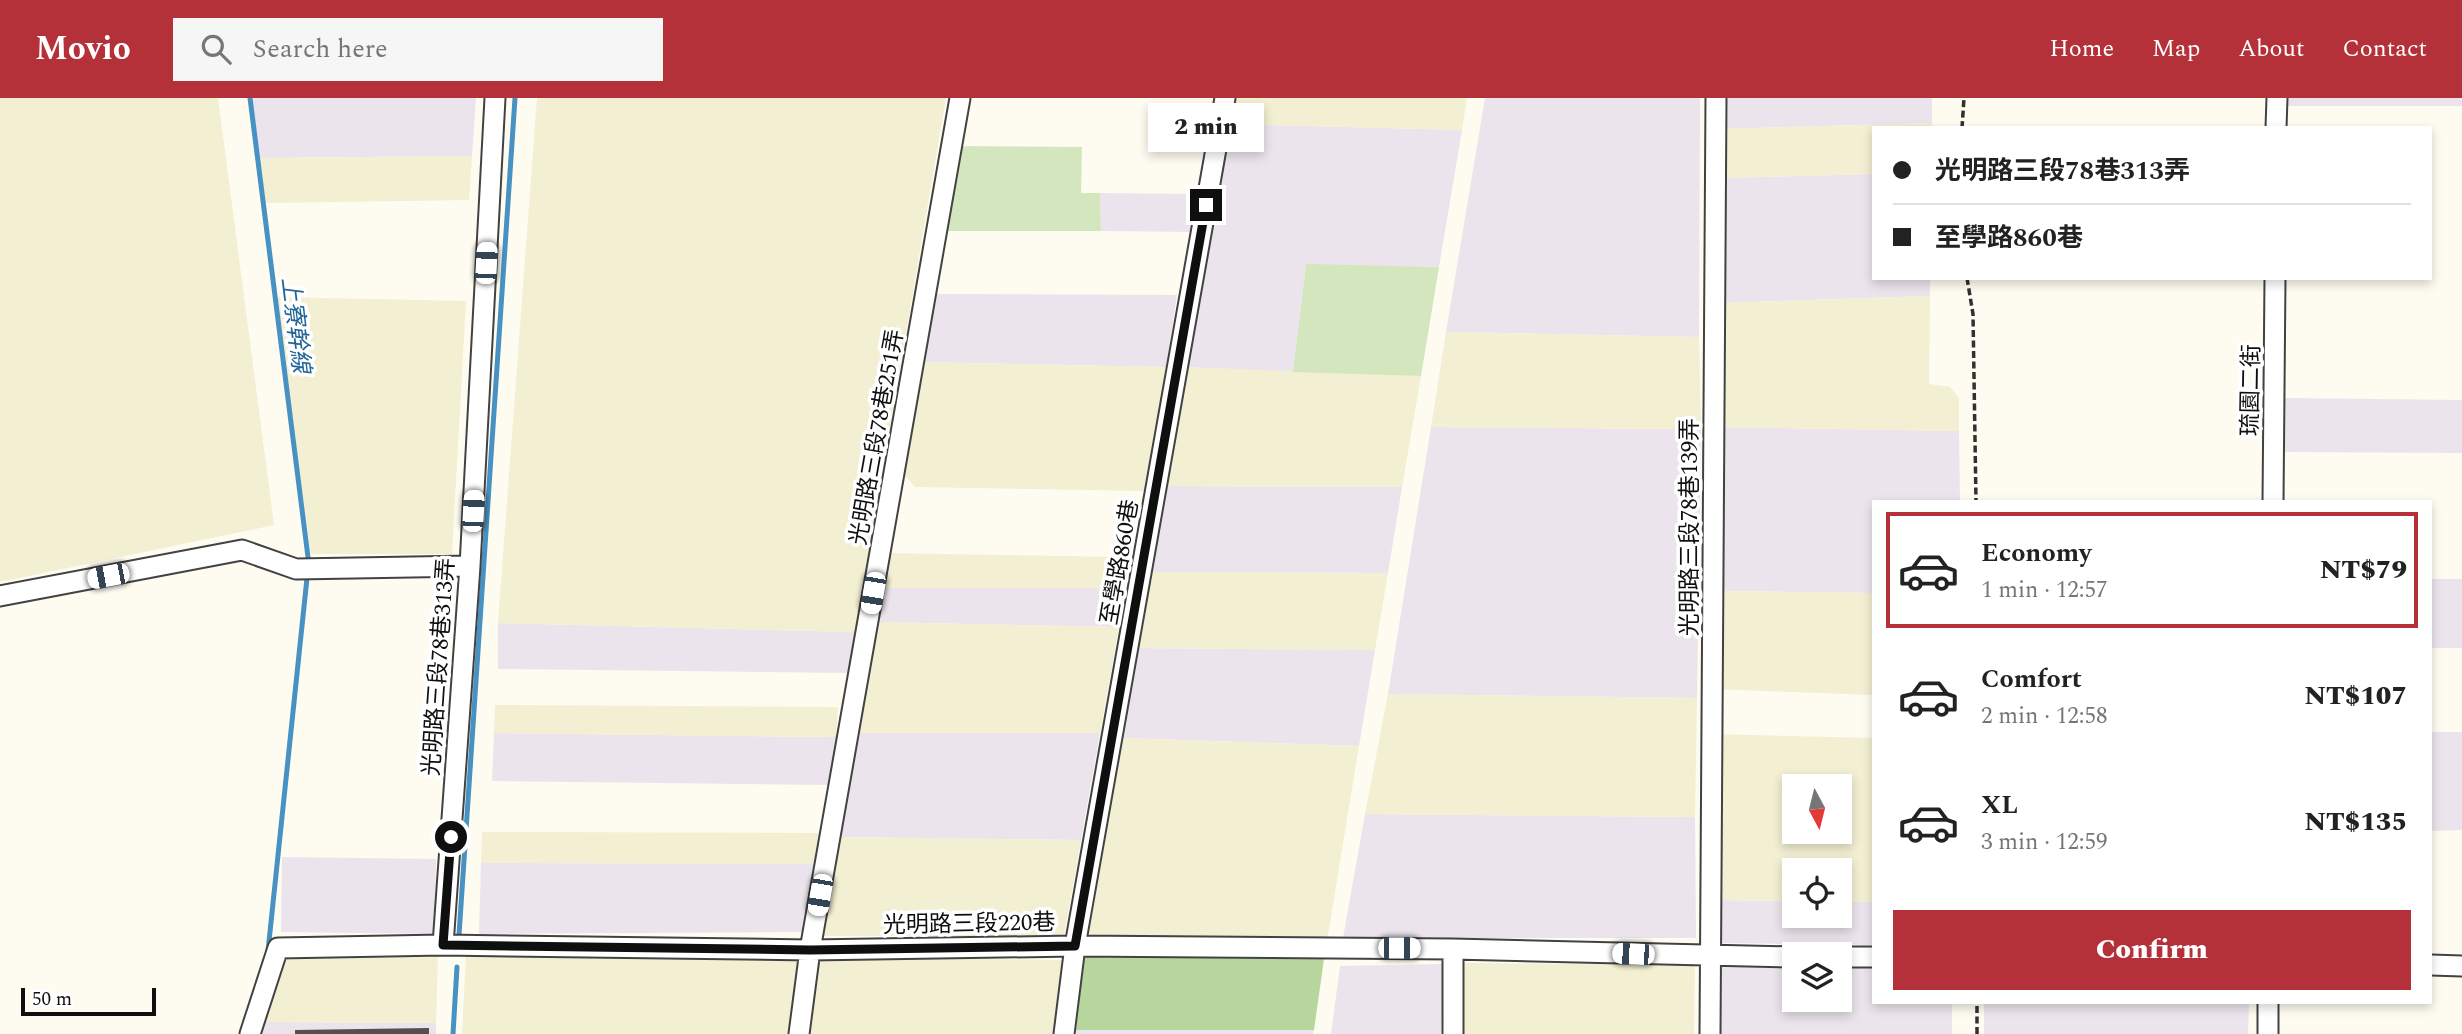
<!DOCTYPE html>
<meta charset="utf-8">
<style>
:root{--surface:#fff;--page:#f6f6f6;--text:#222;--muted:#767676;--line:#e0e0e0;--accent:#b43139}
body{margin:0;font-family:Spectral,"Noto Sans TC",serif;background:var(--page);color:var(--text);height:100vh;display:flex;flex-direction:column;font-size:26px;white-space:nowrap}
*{box-sizing:border-box;margin:0}
p{font-size:23px;color:var(--muted)}
.icon{flex:none;width:38px;height:38px;fill:none;stroke:currentColor;stroke-width:2;stroke-linecap:round;stroke-linejoin:round}
.map{position:relative;flex:1;overflow:hidden}
.details{position:absolute;left:1872px;top:402px;width:560px;height:504px;display:flex;flex-direction:column;background:var(--surface);border-radius:0px;box-shadow:0 4px 10px #0003}
.details>*{flex:none}
.guide{position:absolute;left:1872px;top:28px;width:560px;height:154px;border-radius:0px;box-shadow:0 4px 10px #0003;display:grid;align-content:center;height:154px;padding:0 21px;background:var(--surface)}
.needle{width:46px;rotate:173deg}
.tools{position:absolute;left:1782px;top:676px;display:grid;gap:14px}
.tools a{display:grid;place-items:center;width:70px;height:70px;border-radius:0px;background:var(--surface);box-shadow:0 4px 10px #0003;font-size:35px}
.scale{position:absolute;left:21px;bottom:18px;width:135px;box-sizing:border-box;padding-left:7px;border:4px solid #0f0f0f;border-top:0;font-size:19px;line-height:24px;white-space:nowrap;color:#0f0f0f;-webkit-text-stroke:5px #fff;paint-order:stroke}
.end{position:absolute;width:32px;height:32px;margin:-16px;border:9px solid #0f0f0f;background:#fff;box-shadow:0 0 0 4px #fff}
.from{border-radius:50%}
.bubble{position:absolute;height:49px;border-radius:0px;background:var(--surface);box-shadow:0 4px 10px #0003;font-size:23px;font-weight:800;line-height:49px;text-align:center}
.car{position:absolute;width:21px;height:42px;margin:-21px -10px;border-radius:9px;box-shadow:0 0 5px 2px #0007;background:linear-gradient(#fff 24%,#345 0 40%,#fff 0 76%,#345 0 86%,#fff 0)}
.guide b{display:flex;align-items:center;gap:24px;height:66px;font-size:26px}
.guide b+b{border-top:2px solid var(--line)}
.guide i{width:18px;height:18px;background:var(--text)}
ul{padding:12px 0 0;list-style:none}
li{display:flex;align-items:center;gap:21px;height:116px;margin:0 14px 10px;padding:0 7px;border:4px solid transparent;border-radius:0px}
li div{flex:1}
li b{display:block;font-size:26px}
li em{font-style:normal;font-weight:800}
li.active{border-color:var(--accent)}
li>.icon{width:63px;height:63px;stroke-width:1.5}
.action{display:flex;gap:14px;margin-top:auto;padding:14px 21px}
.action a{flex:1;height:80px;border-radius:0px;background:var(--accent);color:#fff;font-size:28px;font-weight:800;line-height:80px;text-align:center}
header{display:flex;align-items:center;gap:42px;box-sizing:border-box;height:98px;padding:0 35px;background:var(--accent);color:#fff}
header strong{font-size:33px}
nav{display:flex;gap:38px;margin-inline-start:auto;font-size:24px}
.search{width:490px;height:63px;background:var(--page);display:flex;align-items:center;gap:18px;box-sizing:border-box;padding:0 24px;border-radius:0px;color:var(--muted);font-size:26px}
.map>svg:first-child{display:block}
.industrial{fill:#ebe4ec}
.farmland{fill:#f2efd3;fill-rule:evenodd}
.green{fill:#d3e6bd}
.forest{fill:#b7d69e}
.lines{fill:none;stroke-linecap:round;stroke-linejoin:round}
.stream{stroke:#4792c3;stroke-width:5}
.building{fill:#56504c}
.street-casing{stroke:#424242;stroke-width:23}
.path{stroke:#313131;stroke-width:3.5;stroke-dasharray:7 3.5;stroke-linecap:butt}
.street{stroke:#fff;stroke-width:19}
.route{stroke:#0f0f0f;stroke-width:9}
.labels{text-anchor:middle;stroke-width:7;stroke-linejoin:round;paint-order:stroke}
.street-label{font-size:23px;fill:#0f0f0f;stroke:#fff}
.water-label{font-size:24px;font-style:italic;fill:#216597;stroke:#fff}
</style>
<header>
<strong>Movio</strong>
<div class="search"><svg class="icon" aria-label="search" viewBox="0 0 24 24"><circle cx="10" cy="10" r="6"/><path d="M15 15l6 6"/></svg>Search here</div>
<nav><a>Home</a><a>Map</a><a>About</a><a>Contact</a></nav>
</header>
<div class="map">
<svg width="2462" height="936" viewBox="0 0 2462 936">
<rect width="100%" height="100%" fill="#fefbf1"/>
<path class="industrial" d="M 252,0 L 476,0 L 472,58 L 259,60 Z
M 1485,0 L 1700,0 L 1699,239 L 1446,234 Z
M 1720,0 L 1932,0 L 1932,25 L 1719,31 Z
M 2278,0 L 2462,0 L 2462,8 L 2278,8 Z
M 1226,26 L 1462,32 L 1439,169 L 1306,167 L 1293,274 L 1183,269 Z
M 1874,76 L 1874,180 L 1930,180 L 1930,198 L 1717,205 L 1719,80 Z
M 1100,95 L 1200,96 L 1195,134 L 1101,133 Z
M 931,196 L 1177,197 L 1166,269 L 917,264 Z
M 2282,300 L 2462,302 L 2462,355 L 2281,354 Z
M 1431,329 L 1701,331 L 1697,600 L 1388,596 Z
M 1716,329 L 1959,333 L 1960,404 L 1874,404 L 1874,495 L 1714,493 Z
M 1162,388 L 1402,389 L 1388,475 L 1147,474 Z
M 2431,481 L 2462,481 L 2462,550 L 2431,550 Z
M 879,490 L 1124,490 L 1119,529 L 875,524 Z
M 498,525 L 855,534 L 850,575 L 498,571 Z
M 1134,550 L 1375,552 L 1359,648 L 1123,640 Z
M 2431,634 L 2462,634 L 2462,732 L 2431,733 Z
M 494,635 L 836,639 L 831,687 L 492,683 Z
M 856,635 L 1100,635 L 1081,742 L 838,739 Z
M 1365,716 L 1695,719 L 1696,840 L 1343,840 Z
M 282,759 L 436,761 L 435,836 L 281,834 Z
M 481,765 L 814,766 L 805,834 L 479,836 Z
M 1714,802 L 1794,803 L 1794,817 L 1839,817 L 1839,803 L 1874,804 L 1874,847 L 1714,845 Z
M 1443,866 L 1441,936 L 1331,936 L 1340,868 Z
M 1794,866 L 1794,901 L 1839,901 L 1839,866 L 1874,866 L 1874,905 L 1952,905 L 1952,936 L 1713,936 L 1713,867 Z
M 1984,905 L 2249,905 L 2248,936 L 1984,936 Z
M 264,924 L 436,925 L 436,936 L 258,936 Z
M 1076,932 L 1314,932 L 1313,936 L 1076,936 Z"/>
<path class="farmland" d="M 0,0 L 218,0 L 274,427 L 0,484 Z
M 537,0 L 946,0 L 855,534 L 498,525 Z
M 1231,0 L 1467,0 L 1462,32 L 1226,26 Z
M 1932,25 L 1932,30 L 1874,30 L 1874,76 L 1719,80 L 1719,31 Z
M 472,58 L 469,102 L 265,105 L 259,60 Z
M 1930,198 L 1929,286 L 1950,289 L 1959,300 L 1959,333 L 1716,329 L 1717,205 Z
M 274,199 L 466,203 L 452,456 L 311,456 Z
M 1446,234 L 1699,239 L 1701,331 L 1431,329 Z
M 917,264 L 1166,269 L 1146,393 L 915,389 L 901,373 Z
M 1183,269 L 1421,278 L 1402,389 L 1162,388 Z
M 884,455 L 1122,459 L 1126,466 L 1124,490 L 880,490 Z
M 1147,474 L 1388,475 L 1375,552 L 1134,550 Z
M 1714,493 L 1874,495 L 1874,597 L 1713,591 Z
M 875,524 L 1119,529 L 1100,635 L 856,635 Z
M 1388,596 L 1697,600 L 1695,719 L 1365,716 Z
M 495,607 L 838,609 L 836,639 L 494,635 Z
M 1712,636 L 1874,640 L 1874,804 L 1839,803 L 1839,772 L 1794,772 L 1794,803 L 1714,802 ZM 1794,688 L 1839,688 L 1839,733 L 1794,733 Z
M 1123,640 L 1359,648 L 1327,843 L 1096,842 L 1089,835 Z
M 482,734 L 819,735 L 814,766 L 481,765 Z
M 838,739 L 1081,742 L 1064,838 L 823,838 Z
M 466,855 L 799,860 L 788,936 L 462,936 Z
M 438,856 L 436,925 L 264,924 L 287,857 Z
M 815,859 L 1064,862 L 1056,936 L 805,936 Z
M 1460,865 L 1695,867 L 1694,936 L 1459,936 Z"/>
<path class="green" d="M 953,48 L 1082,49 L 1081,95 L 1100,95 L 1101,133 L 942,133 Z
M 1306,166 L 1439,169 L 1421,278 L 1293,274 Z"/>
<path class="forest" d="M 1083,859 L 1324,861 L 1314,932 L 1076,932 Z"/>
<g class="lines">
<path class="stream" d="M 250,0 L 308,459
M 459,837 L 515,0
M 268,853 L 307,480
M 453,936 L 457,869"/>
</g>
<path class="building" d="M 429,930 L 429,936 L 295,936 L 295,932 Z"/>
<g class="lines">
<defs>
<path id="street" d="M 2276,30 L 2277,0
M 2273,404 L 2275,180
M 0,498 L 242,452 L 296,471 L 470,468
M 443,847 L 470,468 L 495,0
M 1839,859 L 1874,859
M 2431,867 L 2462,868
M 250,936 L 278,850 L 443,847 L 810,852 L 1075,848 L 1453,851 L 1794,859
M 799,936 L 810,852 L 960,0
M 1064,936 L 1075,848 L 1225,0
M 1453,936 L 1453,851
M 1710,936 L 1716,0
M 2268,936 L 2268,905"/>
</defs>
<use href="#street" class="street-casing"/>
<path class="path" d="M 1962,30 L 1964,0
M 1967,180 L 1973,216 L 1976,404
M 1977,936 L 1977,905"/>
<use href="#street" class="street"/>
</g>
<g class="lines">
<path class="route" d="M 451,739 L 443,847 L 810,852 L 1075,848 L 1206,107"/>
</g>
<g class="labels">
<g class="street-label">
<text transform="translate(2250 292) rotate(-89)" y="8">琉園二街</text>
<text transform="translate(876 339) rotate(-80)" y="8">光明路三段78巷251弄</text>
<text transform="translate(1689 429) rotate(-90)" y="8">光明路三段78巷139弄</text>
<text transform="translate(1119 464) rotate(-80)" y="8">至學路860巷</text>
<text transform="translate(438 569) rotate(-86)" y="8">光明路三段78巷313弄</text>
<text transform="translate(969 825) rotate(-1)" y="8">光明路三段220巷</text>
</g>
<g class="water-label">
<text transform="translate(296 227) rotate(83)" y="8">上寮幹線</text>
</g>
</g>
</svg>
<div class="tools">
<a><svg class="needle" viewBox="-14 -14 28 28"><path d="M0-13l5 13h-10z" fill="#e53935"/><path d="M0 13l5-13h-10z" fill="#767676"/></svg></a>
<a><svg class="icon" aria-label="locate" viewBox="0 0 24 24"><circle cx="12" cy="12" r="6"/><path d="M12 2v4M12 18v4M2 12h4M18 12h4"/></svg></a>
<a><svg class="icon" aria-label="layers" viewBox="0 0 24 24"><path d="M12 4l9 5-9 5-9-5zM3 14l9 5 9-5"/></svg></a>
</div>
<div class="scale">50 m</div>
<i class="end from" style="left:451px;top:739px"></i>
<i class="end" style="left:1206px;top:107px"></i>
<div class="bubble" style="left:1148px;top:5px;width:116px">2 min</div>
<i class="car" style="left:486px;top:165px;rotate:3deg"></i>
<i class="car" style="left:473px;top:413px;rotate:3deg"></i>
<i class="car" style="left:108px;top:478px;rotate:259deg"></i>
<i class="car" style="left:873px;top:495px;rotate:190deg"></i>
<i class="car" style="left:820px;top:797px;rotate:190deg"></i>
<i class="car" style="left:1399px;top:850px;rotate:90deg"></i>
<i class="car" style="left:1633px;top:856px;rotate:272deg"></i>
<div class="guide">
<b><i class="from"></i>光明路三段78巷313弄</b>
<b><i></i>至學路860巷</b>
</div>
<section class="details">
<ul>
<li class="active"><svg class="icon" aria-label="car" viewBox="0 0 24 24"><path d="M5 17H2v-5l4-1 3-4h7l3 4 3 1v5h-3M9 17h6M6 11h13"/><circle cx="7" cy="17" r="2"/><circle cx="17" cy="17" r="2"/></svg><div><b>Economy</b><p>1 min · 12:57</p></div><em>NT$79</em></li>
<li><svg class="icon" aria-label="car" viewBox="0 0 24 24"><path d="M5 17H2v-5l4-1 3-4h7l3 4 3 1v5h-3M9 17h6M6 11h13"/><circle cx="7" cy="17" r="2"/><circle cx="17" cy="17" r="2"/></svg><div><b>Comfort</b><p>2 min · 12:58</p></div><em>NT$107</em></li>
<li><svg class="icon" aria-label="car" viewBox="0 0 24 24"><path d="M5 17H2v-5l4-1 3-4h7l3 4 3 1v5h-3M9 17h6M6 11h13"/><circle cx="7" cy="17" r="2"/><circle cx="17" cy="17" r="2"/></svg><div><b>XL</b><p>3 min · 12:59</p></div><em>NT$135</em></li>
</ul>
<div class="action"><a>Confirm</a></div>
</section>
</div>
